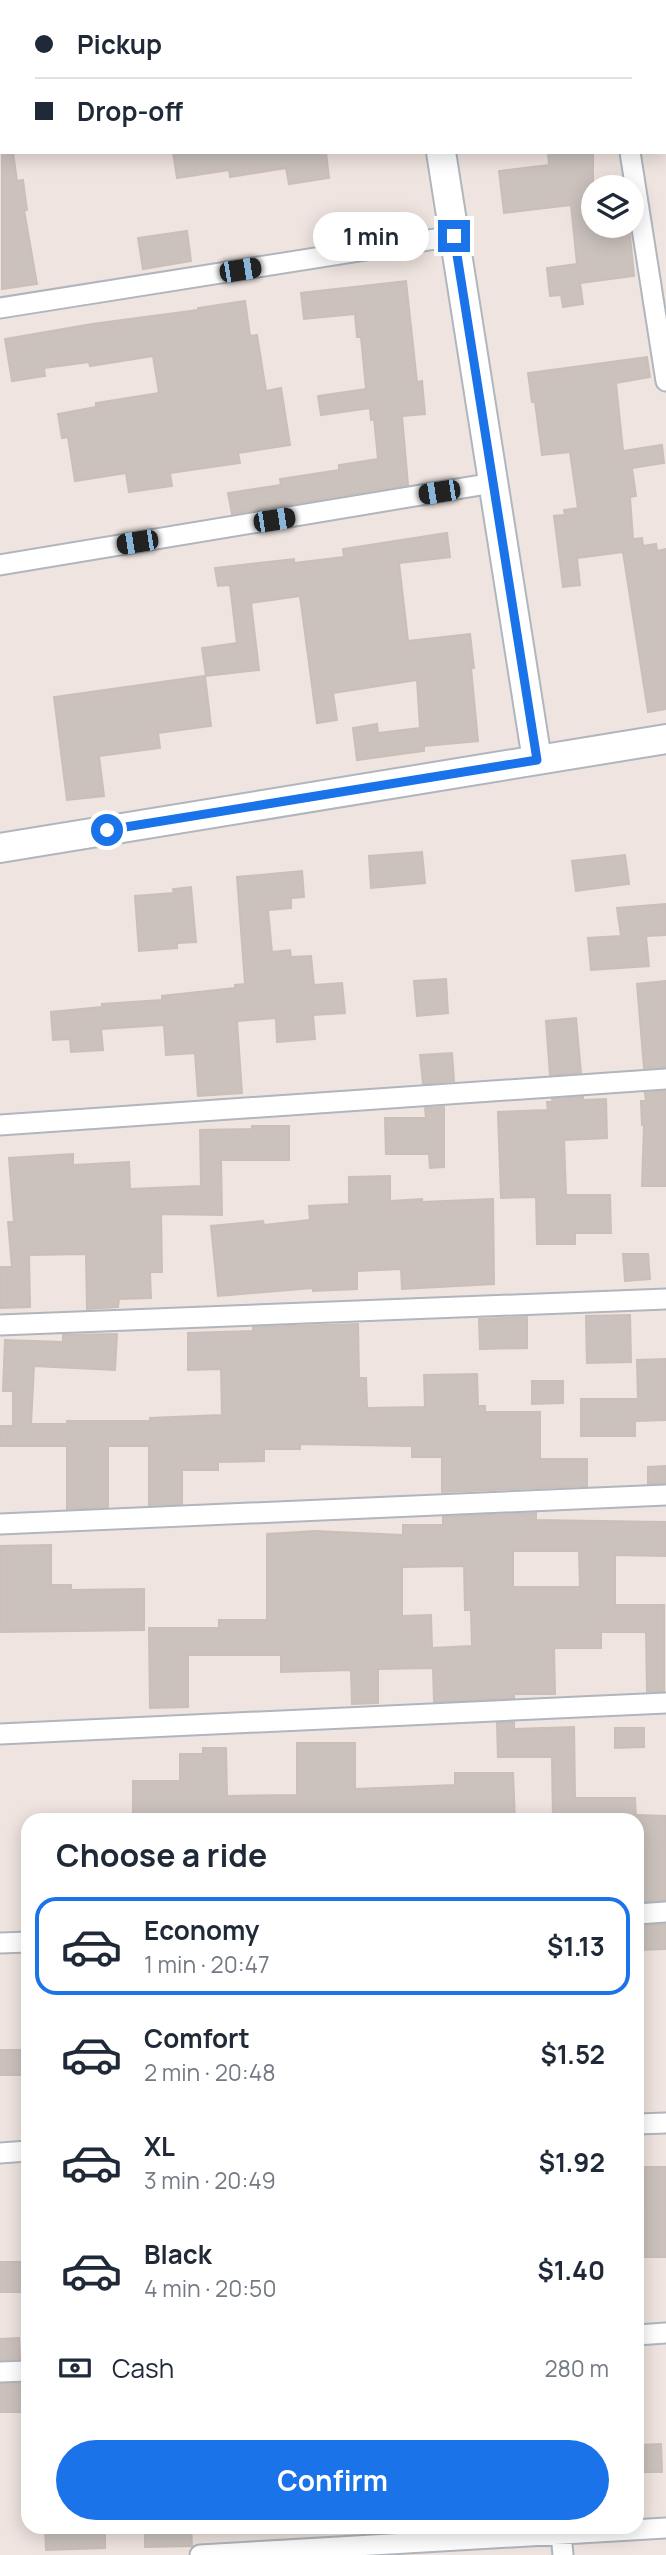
<!DOCTYPE html>
<meta charset="utf-8">
<style>
:root{--surface:#fff;--page:#f2f2f3;--text:#1f2937;--muted:#747a83;--line:#e0e1e3;--accent:#1a73e8}
body{margin:0;font-family:Manrope,sans-serif;background:var(--page);color:var(--text);height:100vh;display:flex;flex-direction:column;font-size:26px;white-space:nowrap}
*{box-sizing:border-box;margin:0}
p{font-size:23px;color:var(--muted)}
.icon{flex:none;width:38px;height:38px;fill:none;stroke:currentColor;stroke-width:2;stroke-linecap:round;stroke-linejoin:round}
.map{position:relative;flex:1;overflow:hidden}
.side{position:absolute;left:21px;top:1813px;width:623px;height:721px;display:flex;flex-direction:column;background:var(--surface);border-radius:21px;box-shadow:0 4px 18px #0003}
.side>*{flex:none}
.top-card{position:absolute;left:0px;top:0px;width:667px;height:154px;box-shadow:0 4px 18px #0003;display:grid;align-content:center;height:154px;padding:0 35px;background:var(--surface)}
.controls{position:absolute;left:581px;top:175px;display:grid;gap:14px}
.controls a{display:grid;place-items:center;width:63px;height:63px;border-radius:50%;background:var(--surface);box-shadow:0 4px 18px #0003;font-size:35px}
.end{position:absolute;width:32px;height:32px;margin:-16px;border:9px solid #1a73e8;background:#fff;box-shadow:0 0 0 4px #fff}
.from{border-radius:50%}
.bubble{position:absolute;height:49px;border-radius:24px;background:var(--surface);box-shadow:0 4px 18px #0003;font-size:23px;font-weight:700;line-height:49px;text-align:center}
.car{position:absolute;width:21px;height:42px;margin:-21px -10px;border-radius:9px;box-shadow:0 0 5px 2px #0007;background:linear-gradient(#222 24%,#8ab4d8 0 40%,#222 0 76%,#8ab4d8 0 86%,#222 0)}
.top-card b{display:flex;align-items:center;gap:24px;height:66px;font-size:26px}
.top-card b+b{border-top:2px solid var(--line)}
.top-card i{width:18px;height:18px;background:var(--text)}
ul{padding:0;list-style:none}
li{display:flex;align-items:center;gap:21px;height:98px;margin:0 14px 10px;padding:0 21px;border:4px solid transparent;border-radius:21px}
li div{flex:1}
li b{display:block;font-size:26px}
li em{font-style:normal;font-weight:700}
li.active{border-color:var(--accent)}
li>.icon{width:63px;height:63px;stroke-width:1.5}
h2{padding:0 35px;font-size:32px;line-height:84px}
.pay{display:flex;align-items:center;gap:18px;height:77px;padding:0 35px;font-size:26px}
.pay p{margin-inline-start:auto}
.primary-button{display:flex;gap:14px;margin-top:auto;padding:14px 35px}
.primary-button a{flex:1;height:80px;border-radius:42px;background:var(--accent);color:#fff;font-size:28px;font-weight:700;line-height:80px;text-align:center}
.map>svg:first-child{display:block}
.building{fill:#cbc2bd;stroke:#cbbfb8;stroke-width:2;fill-rule:evenodd}
.lines{fill:none;stroke-linecap:round;stroke-linejoin:round}
.street-casing{stroke:#afb6bd;stroke-width:23}
.secondary-casing{stroke:#afb6bd;stroke-width:32}
.street{stroke:#fff;stroke-width:19}
.secondary{stroke:#fff;stroke-width:28}
.route{stroke:#1a73e8;stroke-width:9}
</style>
<div class="map">
<svg width="666" height="2555" viewBox="0 0 666 2555">
<rect width="100%" height="100%" fill="#efe4df"/>
<path class="building" d="M 2,139 L 2,152 L 13,152 L 17,181 L 23,180 L 27,210 L 24,210 L 37,284 L 2,289 Z
M 173,152 L 326,152 L 329,178 L 289,184 L 286,168 L 230,177 L 229,170 L 177,178 Z
M 548,152 L 593,152 L 593,226 L 629,226 L 634,276 L 580,283 L 583,304 L 563,307 L 561,295 L 550,296 L 547,268 L 577,264 L 571,205 L 504,213 L 499,171 L 549,165 Z
M 187,231 L 191,261 L 143,269 L 138,238 Z
M 406,281 L 417,382 L 422,381 L 425,414 L 402,416 L 408,485 L 232,514 L 228,493 L 281,485 L 280,479 L 339,470 L 339,465 L 378,459 L 374,419 L 371,420 L 370,408 L 321,415 L 318,396 L 366,389 L 361,337 L 357,337 L 355,314 L 304,319 L 301,293 Z
M 245,301 L 250,336 L 257,335 L 266,391 L 281,388 L 290,445 L 238,453 L 240,463 L 170,473 L 172,486 L 129,492 L 126,473 L 75,481 L 68,437 L 62,438 L 58,414 L 96,407 L 96,403 L 159,393 L 153,356 L 90,366 L 89,362 L 44,368 L 45,376 L 12,381 L 5,339 L 92,324 L 198,310 L 198,308 Z
M 647,357 L 650,377 L 616,383 L 623,451 L 662,445 L 664,463 L 632,468 L 636,496 L 630,497 L 633,539 L 642,538 L 643,546 L 656,544 L 657,551 L 666,549 L 666,709 L 648,712 L 623,552 L 577,558 L 580,585 L 563,587 L 554,516 L 565,515 L 564,510 L 578,508 L 570,452 L 542,455 L 535,402 L 532,402 L 528,373 Z
M 447,533 L 450,557 L 399,563 L 408,641 L 470,634 L 474,668 L 471,668 L 478,741 L 424,746 L 424,751 L 357,760 L 353,728 L 377,724 L 378,733 L 420,728 L 417,680 L 333,693 L 337,720 L 317,723 L 300,596 L 251,603 L 259,670 L 206,676 L 202,648 L 237,643 L 230,585 L 218,586 L 215,568 L 294,559 L 294,563 L 344,557 L 343,549 Z
M 205,676 L 211,726 L 158,733 L 160,748 L 99,756 L 104,796 L 67,800 L 54,697 Z
M 422,852 L 425,883 L 371,888 L 369,856 Z
M 625,855 L 629,884 L 576,891 L 572,861 Z
M 302,871 L 304,897 L 291,898 L 291,908 L 268,910 L 272,952 L 290,950 L 291,957 L 311,956 L 314,985 L 342,983 L 345,1013 L 313,1015 L 315,1039 L 277,1042 L 276,1018 L 237,1021 L 242,1093 L 198,1096 L 195,1053 L 166,1055 L 164,1025 L 101,1029 L 103,1050 L 71,1052 L 70,1039 L 53,1040 L 51,1012 L 102,1007 L 102,1004 L 162,1000 L 162,996 L 235,988 L 235,985 L 245,984 L 237,877 Z
M 191,887 L 196,942 L 177,943 L 177,948 L 139,951 L 135,896 L 174,893 L 173,889 Z
M 666,904 L 666,935 L 646,936 L 649,966 L 591,970 L 588,938 L 621,936 L 617,908 Z
M 446,979 L 448,1013 L 417,1016 L 414,981 Z
M 666,981 L 666,1067 L 644,1068 L 637,984 Z
M 576,1018 L 581,1073 L 550,1075 L 546,1021 Z
M 452,1053 L 454,1081 L 423,1084 L 420,1055 Z
M 666,1091 L 666,1186 L 642,1186 L 644,1125 L 642,1125 L 641,1101 L 646,1101 L 645,1093 Z
M 583,1097 L 583,1100 L 606,1099 L 607,1138 L 564,1140 L 566,1195 L 610,1195 L 611,1233 L 575,1233 L 575,1244 L 537,1244 L 536,1197 L 501,1198 L 498,1112 L 548,1110 L 547,1102 L 553,1102 L 552,1099 Z
M 444,1107 L 444,1167 L 430,1168 L 429,1154 L 386,1154 L 385,1118 L 426,1118 L 425,1108 Z
M 252,1126 L 289,1126 L 289,1160 L 221,1160 L 222,1215 L 161,1214 L 162,1272 L 150,1272 L 151,1298 L 119,1299 L 118,1307 L 87,1309 L 86,1254 L 29,1255 L 30,1307 L 0,1308 L 0,1267 L 12,1267 L 8,1222 L 14,1222 L 9,1158 L 73,1154 L 73,1165 L 129,1162 L 130,1189 L 201,1186 L 200,1130 L 252,1129 Z
M 390,1176 L 390,1201 L 422,1199 L 422,1202 L 493,1199 L 494,1284 L 402,1289 L 401,1269 L 357,1271 L 357,1289 L 313,1291 L 313,1288 L 218,1296 L 211,1226 L 263,1221 L 264,1225 L 310,1220 L 309,1206 L 349,1204 L 349,1177 Z
M 623,1254 L 648,1254 L 650,1279 L 625,1281 Z
M 630,1315 L 631,1362 L 587,1363 L 586,1316 Z
M 527,1317 L 527,1348 L 480,1349 L 479,1319 Z
M 358,1324 L 359,1378 L 366,1378 L 367,1408 L 425,1407 L 424,1375 L 477,1374 L 478,1406 L 485,1406 L 485,1412 L 540,1412 L 540,1459 L 587,1459 L 587,1486 L 442,1492 L 442,1457 L 412,1457 L 412,1446 L 300,1444 L 300,1449 L 264,1449 L 264,1461 L 218,1462 L 218,1470 L 182,1470 L 182,1504 L 149,1505 L 149,1446 L 108,1446 L 108,1507 L 67,1509 L 67,1446 L 0,1446 L 0,1426 L 13,1426 L 13,1391 L 3,1391 L 5,1340 L 63,1342 L 63,1335 L 117,1334 L 115,1370 L 34,1366 L 31,1424 L 67,1424 L 67,1421 L 150,1421 L 150,1418 L 222,1415 L 221,1369 L 188,1370 L 188,1333 L 253,1331 L 253,1327 Z
M 666,1359 L 666,1420 L 635,1421 L 635,1436 L 581,1436 L 581,1399 L 638,1399 L 637,1360 Z
M 532,1381 L 563,1381 L 563,1403 L 532,1404 Z
M 666,1466 L 666,1483 L 648,1484 L 648,1467 Z
M 536,1513 L 536,1520 L 666,1522 L 666,1556 L 615,1555 L 615,1605 L 664,1605 L 664,1691 L 647,1692 L 646,1632 L 601,1632 L 601,1648 L 554,1648 L 555,1694 L 514,1694 L 514,1698 L 434,1702 L 433,1668 L 378,1669 L 378,1703 L 352,1704 L 351,1670 L 281,1672 L 281,1655 L 188,1655 L 188,1707 L 150,1708 L 149,1628 L 219,1628 L 219,1620 L 267,1620 L 267,1534 L 315,1531 L 403,1535 L 403,1525 L 443,1525 L 443,1517 ZM 513,1551 L 579,1551 L 580,1587 L 513,1587 ZM 464,1566 L 465,1610 L 471,1610 L 472,1646 L 432,1648 L 431,1615 L 402,1616 L 402,1567 Z
M 51,1545 L 51,1585 L 71,1585 L 71,1590 L 144,1589 L 144,1630 L 0,1632 L 0,1546 Z
M 514,1722 L 514,1729 L 574,1727 L 575,1798 L 635,1798 L 636,1820 L 553,1820 L 552,1757 L 498,1757 L 497,1723 Z
M 615,1728 L 644,1728 L 644,1747 L 615,1748 Z
M 297,1743 L 355,1743 L 355,1789 L 455,1785 L 455,1773 L 513,1773 L 515,1820 L 257,1820 L 257,1818 L 133,1820 L 133,1781 L 180,1781 L 180,1754 L 203,1754 L 203,1748 L 226,1748 L 227,1796 L 297,1795 Z
M 637,1815 L 666,1816 L 666,1900 L 637,1902 Z
M 666,1924 L 666,1949 L 641,1950 L 640,1926 Z
M 0,2050 L 27,2050 L 27,2075 L 0,2075 Z
M 644,2167 L 666,2167 L 666,2257 L 637,2257 L 637,2208 L 644,2208 Z
M 0,2262 L 28,2262 L 28,2292 L 0,2292 Z
M 19,2338 L 20,2359 L 0,2360 L 0,2339 Z
M 0,2384 L 21,2384 L 21,2386 L 28,2386 L 28,2412 L 0,2412 Z
M 661,2444 L 662,2472 L 637,2472 L 637,2445 Z
M 45,2527 L 105,2527 L 105,2548 L 46,2550 Z
M 145,2527 L 191,2527 L 192,2546 L 145,2547 Z"/>
<g class="lines">
<defs>
<path id="street" d="M 606,0 L 607,2
M 333,2 L 344,0
M 0,54 L 2,53
M 630,152 L 666,381
M 0,308 L 454,236
M 0,565 L 493,483
M 0,1125 L 666,1079
M 0,1325 L 666,1299
M 0,1524 L 666,1495
M 0,1734 L 666,1703
M 637,1914 L 666,1912
M 0,1943 L 28,1942
M 637,2124 L 666,2123
M 0,2153 L 28,2151
M 637,2335 L 666,2333
M 0,2372 L 28,2371
M 561,2534 L 563,2555
M 200,2555 L 666,2528"/>
<path id="secondary" d="M 417,0 L 417,2
M 441,152 L 537,760
M 0,848 L 666,739"/>
</defs>
<use href="#street" class="street-casing"/>
<use href="#secondary" class="secondary-casing"/>
<use href="#street" class="street"/>
<use href="#secondary" class="secondary"/>
</g>
<g class="lines">
<path class="route" d="M 107,830 L 537,760 L 454,236"/>
</g>
</svg>
<div class="controls">
<a><svg class="icon" aria-label="layers" viewBox="0 0 24 24"><path d="M12 4l9 5-9 5-9-5zM3 14l9 5 9-5"/></svg></a>
</div>
<i class="end from" style="left:107px;top:830px"></i>
<i class="end" style="left:454px;top:236px"></i>
<div class="bubble" style="left:313px;top:212px;width:116px">1 min</div>
<i class="car" style="left:240px;top:270px;rotate:81deg"></i>
<i class="car" style="left:439px;top:492px;rotate:261deg"></i>
<i class="car" style="left:274px;top:520px;rotate:81deg"></i>
<i class="car" style="left:137px;top:542px;rotate:261deg"></i>
<div class="top-card">
<b><i class="from"></i>Pickup</b>
<b><i></i>Drop-off</b>
</div>
<section class="side">
<h2>Choose a ride</h2>
<ul>
<li class="active"><svg class="icon" aria-label="car" viewBox="0 0 24 24"><path d="M5 17H2v-5l4-1 3-4h7l3 4 3 1v5h-3M9 17h6M6 11h13"/><circle cx="7" cy="17" r="2"/><circle cx="17" cy="17" r="2"/></svg><div><b>Economy</b><p>1 min · 20:47</p></div><em>$1.13</em></li>
<li><svg class="icon" aria-label="car" viewBox="0 0 24 24"><path d="M5 17H2v-5l4-1 3-4h7l3 4 3 1v5h-3M9 17h6M6 11h13"/><circle cx="7" cy="17" r="2"/><circle cx="17" cy="17" r="2"/></svg><div><b>Comfort</b><p>2 min · 20:48</p></div><em>$1.52</em></li>
<li><svg class="icon" aria-label="car" viewBox="0 0 24 24"><path d="M5 17H2v-5l4-1 3-4h7l3 4 3 1v5h-3M9 17h6M6 11h13"/><circle cx="7" cy="17" r="2"/><circle cx="17" cy="17" r="2"/></svg><div><b>XL</b><p>3 min · 20:49</p></div><em>$1.92</em></li>
<li><svg class="icon" aria-label="car" viewBox="0 0 24 24"><path d="M5 17H2v-5l4-1 3-4h7l3 4 3 1v5h-3M9 17h6M6 11h13"/><circle cx="7" cy="17" r="2"/><circle cx="17" cy="17" r="2"/></svg><div><b>Black</b><p>4 min · 20:50</p></div><em>$1.40</em></li>
</ul>
<div class="pay"><svg class="icon" aria-label="cash" viewBox="0 0 24 24"><path d="M3 7h18v10H3z"/><circle cx="12" cy="12" r="2"/></svg>Cash<p>280 m</p></div>
<div class="primary-button"><a>Confirm</a></div>
</section>
</div>
